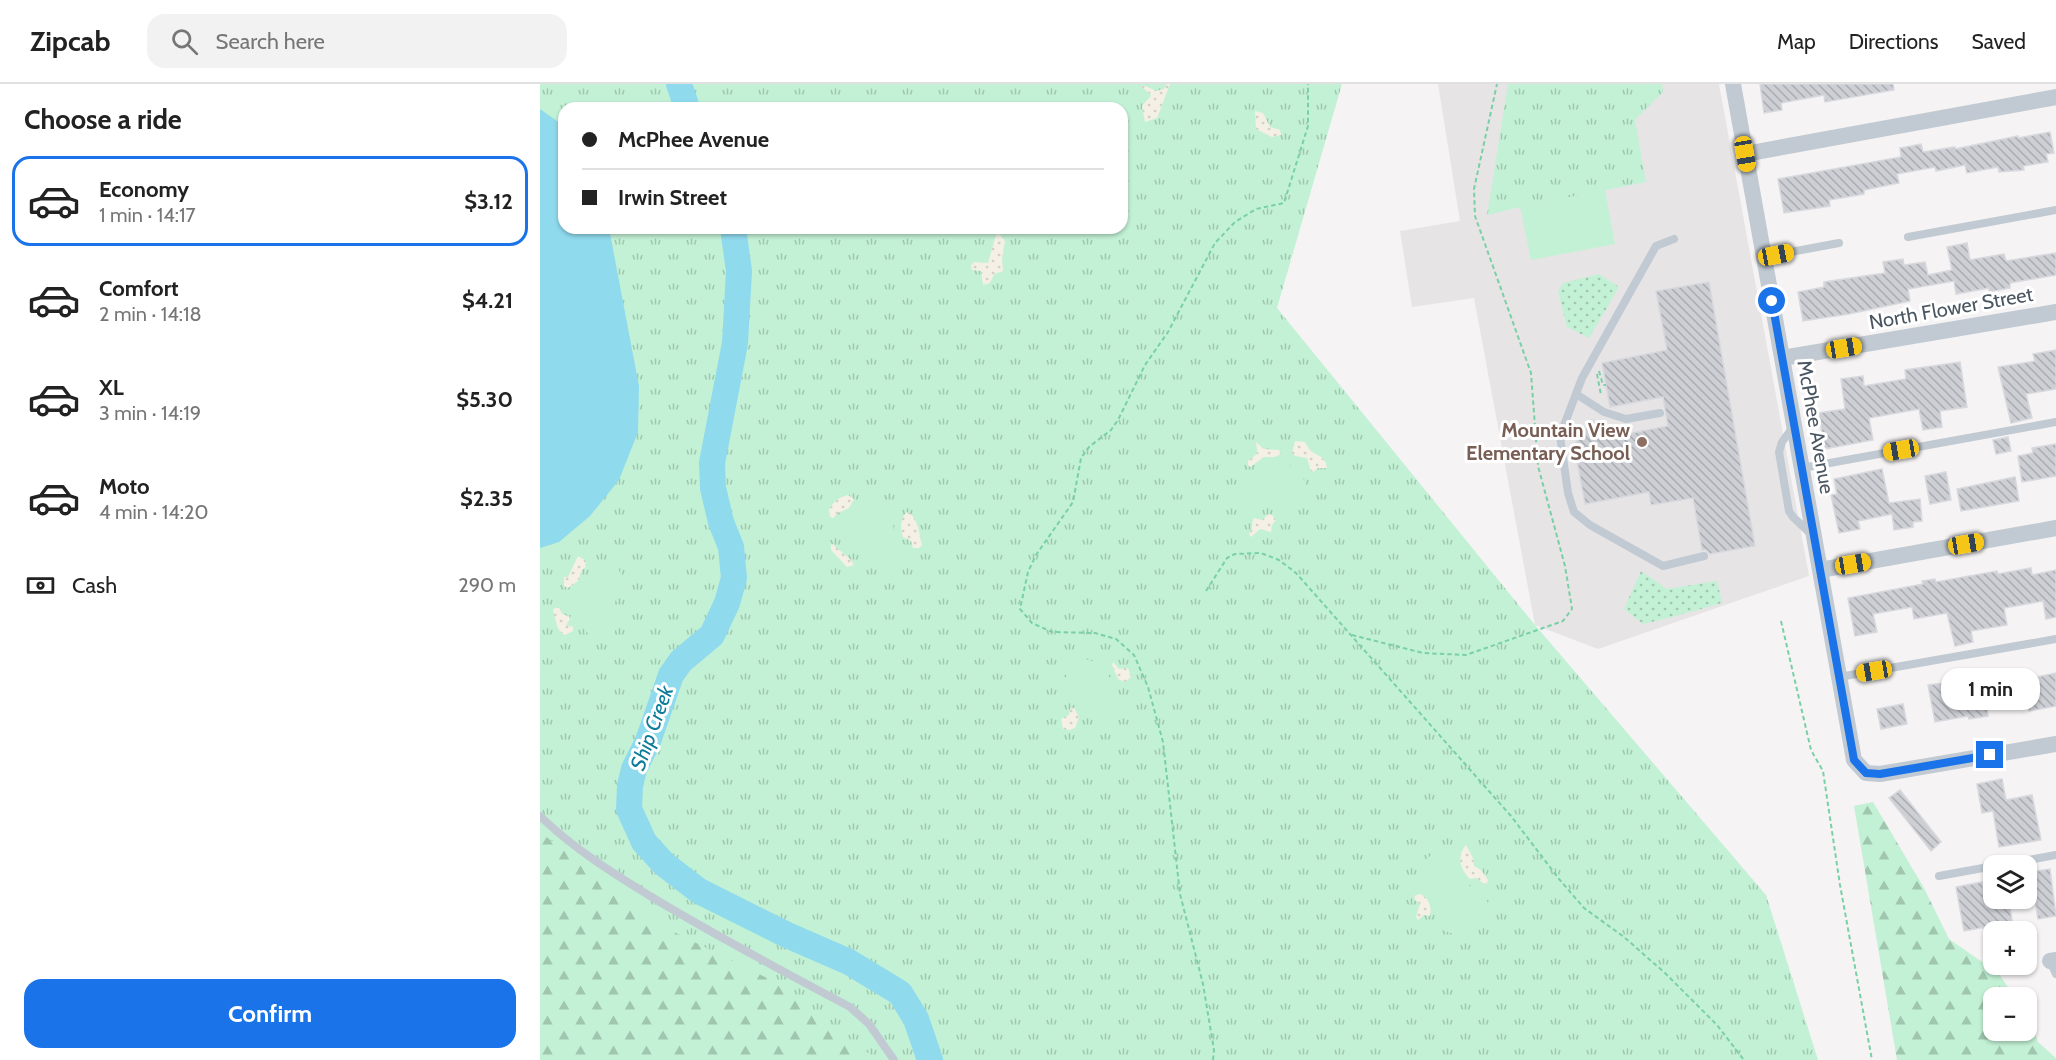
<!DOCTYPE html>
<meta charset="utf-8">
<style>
:root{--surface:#fff;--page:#f2f2f2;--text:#222;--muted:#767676;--line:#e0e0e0;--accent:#1a73e8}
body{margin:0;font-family:Cabin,sans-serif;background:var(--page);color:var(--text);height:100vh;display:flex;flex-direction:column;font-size:22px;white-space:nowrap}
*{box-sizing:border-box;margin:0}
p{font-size:20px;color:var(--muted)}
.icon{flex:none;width:33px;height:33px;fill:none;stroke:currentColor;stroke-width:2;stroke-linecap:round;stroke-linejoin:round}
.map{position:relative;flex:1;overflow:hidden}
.side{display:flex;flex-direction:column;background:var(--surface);width:540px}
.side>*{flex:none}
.guide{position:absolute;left:18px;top:18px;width:570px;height:132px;border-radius:18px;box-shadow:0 2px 4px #0004;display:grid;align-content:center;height:132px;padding:0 24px;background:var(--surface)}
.fabs{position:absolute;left:1443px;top:771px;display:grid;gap:12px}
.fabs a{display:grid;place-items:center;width:54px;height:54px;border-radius:12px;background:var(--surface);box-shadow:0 2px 4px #0004;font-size:30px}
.end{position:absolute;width:27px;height:27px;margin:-14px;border:8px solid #1a73e8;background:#fff;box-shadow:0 0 0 3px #fff}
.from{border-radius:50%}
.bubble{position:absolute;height:42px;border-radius:18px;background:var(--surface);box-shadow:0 2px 4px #0004;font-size:20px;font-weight:800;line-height:42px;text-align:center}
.car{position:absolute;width:18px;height:36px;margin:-18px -9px;border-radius:8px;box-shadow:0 0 4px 2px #0007;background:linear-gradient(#f5c518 24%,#345 0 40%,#f5c518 0 76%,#345 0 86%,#f5c518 0)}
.guide b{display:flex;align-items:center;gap:21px;height:57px;font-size:22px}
.guide b+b{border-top:2px solid var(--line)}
.guide i{width:15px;height:15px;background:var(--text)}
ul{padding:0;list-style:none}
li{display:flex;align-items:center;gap:18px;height:90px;margin:0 12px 9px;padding:0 12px;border:3px solid transparent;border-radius:18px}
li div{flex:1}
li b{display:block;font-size:22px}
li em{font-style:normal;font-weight:800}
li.active{border-color:var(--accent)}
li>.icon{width:54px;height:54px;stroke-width:1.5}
h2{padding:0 24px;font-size:27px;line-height:72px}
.pay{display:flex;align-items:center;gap:15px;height:66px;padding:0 24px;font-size:22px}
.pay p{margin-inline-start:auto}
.action{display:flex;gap:12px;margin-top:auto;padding:12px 24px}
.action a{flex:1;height:69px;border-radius:18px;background:var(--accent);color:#fff;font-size:24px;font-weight:800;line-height:69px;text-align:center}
header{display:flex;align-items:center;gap:36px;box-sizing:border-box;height:84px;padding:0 30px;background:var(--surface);border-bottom:2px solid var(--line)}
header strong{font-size:28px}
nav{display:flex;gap:33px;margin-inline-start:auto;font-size:21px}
.search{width:420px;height:54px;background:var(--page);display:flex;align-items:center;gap:15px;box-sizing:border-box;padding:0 21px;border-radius:18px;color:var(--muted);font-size:22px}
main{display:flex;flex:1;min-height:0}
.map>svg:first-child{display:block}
.education{fill:#e6e4e5}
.grass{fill:url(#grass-tufts);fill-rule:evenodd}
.forest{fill:url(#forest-firs)}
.sand{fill:url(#sand-dots)}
.park{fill:url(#park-dots)}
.pitch{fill:#c3f1d5}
.water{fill:#90daee}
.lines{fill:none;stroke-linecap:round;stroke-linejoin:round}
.river{stroke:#90daee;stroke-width:26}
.building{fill:url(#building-back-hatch);stroke:#d7d9de;stroke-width:1.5}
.path{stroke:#7ad0a6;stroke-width:2;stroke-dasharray:4.5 3;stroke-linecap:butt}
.lane{stroke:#c1cad2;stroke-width:8}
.street{stroke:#c1cad2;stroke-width:16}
.route{stroke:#1a73e8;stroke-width:8}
.education-dot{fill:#8d6e63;stroke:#fff;stroke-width:2}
.labels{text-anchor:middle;stroke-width:6;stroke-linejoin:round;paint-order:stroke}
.street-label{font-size:20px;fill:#4a5661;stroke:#fff}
.education-label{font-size:20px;font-weight:bold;fill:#785e54;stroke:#fff;text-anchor:end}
.water-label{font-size:21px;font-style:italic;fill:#0c7c9b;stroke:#fff}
</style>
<header>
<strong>Zipcab</strong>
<div class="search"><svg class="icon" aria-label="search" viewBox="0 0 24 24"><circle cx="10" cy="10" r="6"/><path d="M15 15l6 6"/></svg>Search here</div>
<nav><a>Map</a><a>Directions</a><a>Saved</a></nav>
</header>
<main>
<section class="side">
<h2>Choose a ride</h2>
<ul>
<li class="active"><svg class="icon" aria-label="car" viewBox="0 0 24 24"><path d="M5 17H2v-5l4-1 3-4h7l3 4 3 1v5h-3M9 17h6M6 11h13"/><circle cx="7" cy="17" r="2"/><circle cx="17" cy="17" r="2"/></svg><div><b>Economy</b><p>1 min · 14:17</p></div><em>$3.12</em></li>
<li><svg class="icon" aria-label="car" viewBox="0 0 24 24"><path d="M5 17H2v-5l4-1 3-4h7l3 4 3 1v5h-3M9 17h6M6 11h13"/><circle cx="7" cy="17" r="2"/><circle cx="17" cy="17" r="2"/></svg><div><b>Comfort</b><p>2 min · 14:18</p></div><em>$4.21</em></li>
<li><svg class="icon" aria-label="car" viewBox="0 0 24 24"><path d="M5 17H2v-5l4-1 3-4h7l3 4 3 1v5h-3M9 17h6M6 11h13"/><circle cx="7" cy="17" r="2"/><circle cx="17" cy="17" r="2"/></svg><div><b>XL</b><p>3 min · 14:19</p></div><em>$5.30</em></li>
<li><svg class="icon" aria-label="car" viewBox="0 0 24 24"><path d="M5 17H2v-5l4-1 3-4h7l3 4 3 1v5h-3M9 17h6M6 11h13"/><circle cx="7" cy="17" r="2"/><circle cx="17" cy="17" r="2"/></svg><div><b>Moto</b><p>4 min · 14:20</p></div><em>$2.35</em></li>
</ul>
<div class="pay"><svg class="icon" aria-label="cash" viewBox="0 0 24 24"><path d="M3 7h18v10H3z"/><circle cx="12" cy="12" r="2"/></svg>Cash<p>290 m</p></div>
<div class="action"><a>Confirm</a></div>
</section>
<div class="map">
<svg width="1516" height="976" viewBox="0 0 1516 976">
<defs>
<pattern id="grass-tufts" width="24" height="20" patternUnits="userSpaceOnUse" patternTransform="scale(1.5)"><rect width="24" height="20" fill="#c3f1d5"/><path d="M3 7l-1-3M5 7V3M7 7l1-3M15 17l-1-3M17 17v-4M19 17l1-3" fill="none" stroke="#a0c6b0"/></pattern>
<pattern id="forest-firs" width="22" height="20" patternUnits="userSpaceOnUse" patternTransform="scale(1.5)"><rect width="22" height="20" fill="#c3f1d5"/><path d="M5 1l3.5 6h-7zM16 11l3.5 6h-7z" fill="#a0c6b0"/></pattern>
<pattern id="sand-dots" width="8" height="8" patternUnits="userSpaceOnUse" patternTransform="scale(1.5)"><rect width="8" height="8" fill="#f5f0e5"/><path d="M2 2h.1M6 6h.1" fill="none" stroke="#d4d0c7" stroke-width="1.8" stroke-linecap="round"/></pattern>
<pattern id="park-dots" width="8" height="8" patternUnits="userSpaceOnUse" patternTransform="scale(1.5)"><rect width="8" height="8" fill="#c3f1d5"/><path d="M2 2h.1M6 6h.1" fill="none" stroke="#a0c6b0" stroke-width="1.8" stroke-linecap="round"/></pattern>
<pattern id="building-back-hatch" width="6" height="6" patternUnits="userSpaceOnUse" patternTransform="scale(1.5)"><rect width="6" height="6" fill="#cdcfd5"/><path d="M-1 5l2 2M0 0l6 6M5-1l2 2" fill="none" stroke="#a8abb0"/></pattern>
</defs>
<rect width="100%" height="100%" fill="#f5f3f3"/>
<path class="education" d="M 898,0 L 1179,0 L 1269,492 L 1058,565 L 995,541 L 934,214 L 872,223 L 860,147 L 920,137 Z"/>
<path class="grass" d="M 0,0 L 802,0 L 737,224 L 995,541 L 1226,811 L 1278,976 L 59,976 L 0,869 ZM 24,24 L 582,24 L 582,144 L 24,144 Z
M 968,0 L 1122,0 L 1123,8 L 1095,36 L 1106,98 L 980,123 L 947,131 Z"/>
<path class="forest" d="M 1333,718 L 1384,804 L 1409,855 L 1458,889 L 1475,913 L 1454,914 L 1454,946 L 1486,946 L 1487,929 L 1490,934 L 1498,958 L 1516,974 L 1516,976 L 1357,976 L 1314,722 Z
M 0,748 L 126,844 L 231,896 L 331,971 L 333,976 L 0,976 Z"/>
<path class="sand" d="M 627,0 L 630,0 L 617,34 L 605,38 L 602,22 L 611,12 L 609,9 L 602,3 L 603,1 L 616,7 L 624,5 Z
M 715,27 L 723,29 L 730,43 L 740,46 L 741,51 L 732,53 L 716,45 Z
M 459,150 L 465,157 L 462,175 L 463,187 L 454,190 L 450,199 L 443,201 L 441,187 L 432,186 L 431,181 L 434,178 L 448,179 L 456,151 Z
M 755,357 L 765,358 C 766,359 769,366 771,367 C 778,372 786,373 787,384 L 778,384 L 773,388 L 771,387 L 767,374 L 755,372 L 752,369 Z
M 716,358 L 724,365 L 739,366 L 741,370 L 734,373 L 724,373 L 710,383 L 708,381 L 708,377 C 718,369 718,372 716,358 Z
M 308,411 L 314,415 L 309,424 L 298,429 L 293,434 L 290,433 L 289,426 C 293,418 299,413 308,411 Z
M 367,428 C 378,433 379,449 382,461 L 379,464 L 373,464 L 371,457 L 363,453 C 360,445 360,434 367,428 Z
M 729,430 L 732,431 L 736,436 L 732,441 L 731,448 L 720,445 L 711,453 L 709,450 C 714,444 711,439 714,434 L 722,436 Z
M 291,459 L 310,475 L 314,481 L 307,483 L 291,466 Z
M 38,472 L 46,477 L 45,484 L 42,486 L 38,497 L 28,504 L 24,502 L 24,493 L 28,493 Z
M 15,524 L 20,524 L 22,530 L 29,532 L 30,535 L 26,541 L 33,543 L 33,547 L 25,551 C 16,547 16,535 13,526 Z
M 573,578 L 579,585 L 588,584 L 591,593 L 585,598 L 578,595 L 572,581 Z
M 534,624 L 539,633 L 535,644 L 529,646 L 523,645 L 521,635 L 529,631 L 530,625 Z
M 926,761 L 933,774 L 934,782 L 941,786 L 948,796 L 946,801 L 936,794 L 930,795 C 920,785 916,772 926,761 Z
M 880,810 C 889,814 892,823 890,832 L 884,831 L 878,836 L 876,833 L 880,820 L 875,816 L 874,812 Z"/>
<path class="park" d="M 1059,190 L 1079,203 L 1049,254 L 1027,243 L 1018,208 L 1023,199 Z
M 1101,487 L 1127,505 L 1177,497 L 1182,519 L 1132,533 L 1103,540 L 1084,525 Z"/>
<path class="pitch" d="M 1065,106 L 1075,160 L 991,176 L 980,123 Z
M 742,378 C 766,384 783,425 749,425 L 712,421 L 704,414 L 702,407 C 710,392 726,381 742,378 Z
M 331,414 C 361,415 351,432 354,452 C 355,458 359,463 360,470 C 358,476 353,480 346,482 C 326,488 311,462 305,446 L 307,438 Z
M 65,478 L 76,479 L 81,491 L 80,499 L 75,519 L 76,545 L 73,552 L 62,556 L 49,550 L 44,546 L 34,516 L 36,507 L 48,491 L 59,481 Z
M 544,575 C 559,576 576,598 579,613 C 580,619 580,626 580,632 L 570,641 C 545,640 553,627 541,617 C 533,612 526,613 521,603 C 524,592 534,581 544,575 Z
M 895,770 L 908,773 C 915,783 920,794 930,802 C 937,808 945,809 948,819 L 944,830 L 914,850 L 902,846 L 896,819 L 878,797 C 877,785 884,773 895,770 Z"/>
<path class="water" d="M 0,25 L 24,42 L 24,144 L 69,144 L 99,302 L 98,348 L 79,396 L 50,432 L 19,458 L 0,464 Z"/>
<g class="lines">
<path class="river" d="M 139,0 L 147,24
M 193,144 L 199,187 L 195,259 L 172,379 L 173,404 L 181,438 L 191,463 L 194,494 L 187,519 L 172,551 L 141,577 L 131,591 L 108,657 L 94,685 L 90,702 L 89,725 L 104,758 L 124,780 L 159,807 L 247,851 L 309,878 L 360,909 L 376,935 L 390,976"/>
</g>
<path class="building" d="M 1220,0 L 1353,0 L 1354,6 L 1285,18 L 1284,11 L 1241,19 L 1242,26 L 1224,29 Z
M 1510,48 L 1514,69 L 1506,70 L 1508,78 L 1483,82 L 1484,86 L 1459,88 L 1458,83 L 1427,89 L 1425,81 L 1396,87 L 1395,83 L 1357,90 L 1359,99 L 1324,106 L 1324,110 L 1289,116 L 1290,122 L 1244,129 L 1238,95 L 1361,73 L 1360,64 L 1381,60 L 1383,68 L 1415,63 L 1415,65 L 1478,52 L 1478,54 Z
M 1427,159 L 1430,176 L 1464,170 L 1466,177 L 1516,169 L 1516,191 L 1470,199 L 1470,204 L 1449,208 L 1449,204 L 1416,210 L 1414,197 L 1368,205 L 1370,217 L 1309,230 L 1263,237 L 1258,208 L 1284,203 L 1284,198 L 1345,189 L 1343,178 L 1363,175 L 1364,181 L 1385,178 L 1388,191 L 1412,186 L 1407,163 Z
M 1169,198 L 1215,462 L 1170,470 L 1166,466 L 1162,466 L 1153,414 L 1111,421 L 1109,408 L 1045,420 L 1034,361 L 1052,336 L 1076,352 L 1128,342 L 1123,313 L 1070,323 L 1062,279 L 1127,266 L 1116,207 Z
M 1516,266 L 1516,305 L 1486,310 L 1492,334 L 1471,339 L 1458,283 L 1495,277 L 1493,270 Z
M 1420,278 L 1427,323 L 1400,327 L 1402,343 L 1383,346 L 1379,325 L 1329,334 L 1333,356 L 1284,365 L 1279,329 L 1305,325 L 1301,295 L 1323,292 L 1324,302 L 1366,295 L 1365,286 Z
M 1468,353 L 1471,367 L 1456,370 L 1453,356 Z
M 1516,360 L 1516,392 L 1482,398 L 1478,372 L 1493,369 L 1492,364 Z
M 1342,385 L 1349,419 L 1380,415 L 1382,437 L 1373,438 L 1373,443 L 1354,446 L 1352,430 L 1318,437 L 1320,445 L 1299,449 L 1291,411 L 1297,410 L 1294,395 Z
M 1406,388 L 1411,416 L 1390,420 L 1385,392 Z
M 1475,393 L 1479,417 L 1421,427 L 1417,405 Z
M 1491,484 L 1492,491 L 1516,486 L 1516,533 L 1506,535 L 1503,517 L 1464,524 L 1467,541 L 1431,547 L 1433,558 L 1415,562 L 1407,529 L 1374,535 L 1372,523 L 1333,530 L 1337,548 L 1315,552 L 1308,514 L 1383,500 L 1382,497 L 1395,495 L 1396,498 L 1457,487 L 1458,490 Z
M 1516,589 L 1516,622 L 1489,627 L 1487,615 L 1447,623 L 1448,632 L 1429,635 L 1428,632 L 1395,638 L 1388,601 L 1403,599 L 1405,615 L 1454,607 L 1453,602 Z
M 1363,620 L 1367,640 L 1341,645 L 1337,625 Z
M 1462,695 L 1466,716 L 1492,711 L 1501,756 L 1459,763 L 1453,727 L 1442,729 L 1437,700 Z
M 1360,706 L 1401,758 L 1391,767 L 1349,714 Z
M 1510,785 L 1516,832 L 1498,835 L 1490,788 Z
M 1442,798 L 1446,823 L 1469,818 L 1474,848 L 1459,848 L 1458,841 L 1424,847 L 1416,803 Z"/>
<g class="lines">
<path class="path" d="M 1059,287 L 1063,301 L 1066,301
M 1057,290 L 1061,311
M 666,507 L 687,474 L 695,470 L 721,469 L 739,476 L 756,489 L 971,732 L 1019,795 L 1044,824 L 1084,853 L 1125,889 L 1177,941 L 1204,976
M 1241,537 L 1271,666 L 1283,687 L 1300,801 L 1332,976
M 812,551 L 883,569 L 926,571 L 1023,537 L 1032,525 L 1025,482 L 998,382 L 991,289 L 935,132 L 934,105 L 957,0
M 673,976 L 674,966 L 663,900 L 640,810 L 623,658 L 608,603 L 594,571 L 576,555 L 555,549 L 512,548 L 492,539 L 480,525 L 488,488 L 496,471 L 533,418 L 541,374 L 549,363 L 571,346 L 578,336 L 605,281 L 628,248 L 675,159 L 695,138 L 716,125 L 744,119 L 768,42 L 768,0"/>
<path class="lane" d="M 1368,153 L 1516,126
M 1134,155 L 1116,162 L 1042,294 L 1020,352 L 1028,409 L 1034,428 L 1050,441 L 1123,482 L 1164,472
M 1224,173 L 1299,159
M 1036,310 L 1064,328 L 1086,335 L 1120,329
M 1253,343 L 1242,358 L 1239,368 L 1249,427 L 1253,433 L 1272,451
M 1262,384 L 1516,338
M 1299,593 L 1516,555
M 0,732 C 34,765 74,790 115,815 C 178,853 244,888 310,923 L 329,940 L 354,976
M 1456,782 L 1516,771
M 1399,792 L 1454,782
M 1510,877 L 1516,890"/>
<path class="street" d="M 1193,0 L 1314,676 L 1326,689 L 1340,690 L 1516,660
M 1205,70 L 1516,13
M 1242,274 L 1516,228
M 1280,486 L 1516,444
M 1510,877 L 1516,876"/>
</g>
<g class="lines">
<path class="route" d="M 1232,217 L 1314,676 L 1326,689 L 1340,690 L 1450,671"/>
</g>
<circle class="education-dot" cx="1102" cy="358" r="6"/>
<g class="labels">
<g class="street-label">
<text transform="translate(1411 224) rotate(-10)" y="7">North Flower Street</text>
<text transform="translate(1276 343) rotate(80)" y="7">McPhee Avenue</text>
</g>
<g class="education-label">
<text x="1090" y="353">Mountain View<tspan x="1090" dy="23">Elementary School</tspan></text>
</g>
<g class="water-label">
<text transform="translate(112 644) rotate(-70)" y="7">Ship Creek</text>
</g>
</g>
</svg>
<div class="fabs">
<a><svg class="icon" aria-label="layers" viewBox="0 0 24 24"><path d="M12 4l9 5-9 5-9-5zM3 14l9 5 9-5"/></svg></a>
<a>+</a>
<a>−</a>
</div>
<i class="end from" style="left:1232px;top:217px"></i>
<i class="end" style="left:1450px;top:671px"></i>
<div class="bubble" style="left:1401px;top:584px;width:99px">1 min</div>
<i class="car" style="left:1205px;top:70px;rotate:170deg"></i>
<i class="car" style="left:1236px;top:171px;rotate:79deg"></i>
<i class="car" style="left:1304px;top:264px;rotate:81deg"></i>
<i class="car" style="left:1361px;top:366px;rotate:260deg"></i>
<i class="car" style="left:1426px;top:460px;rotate:80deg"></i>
<i class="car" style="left:1313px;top:480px;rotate:80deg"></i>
<i class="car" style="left:1334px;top:587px;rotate:260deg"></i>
<div class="guide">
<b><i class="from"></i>McPhee Avenue</b>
<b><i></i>Irwin Street</b>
</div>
</div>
</main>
